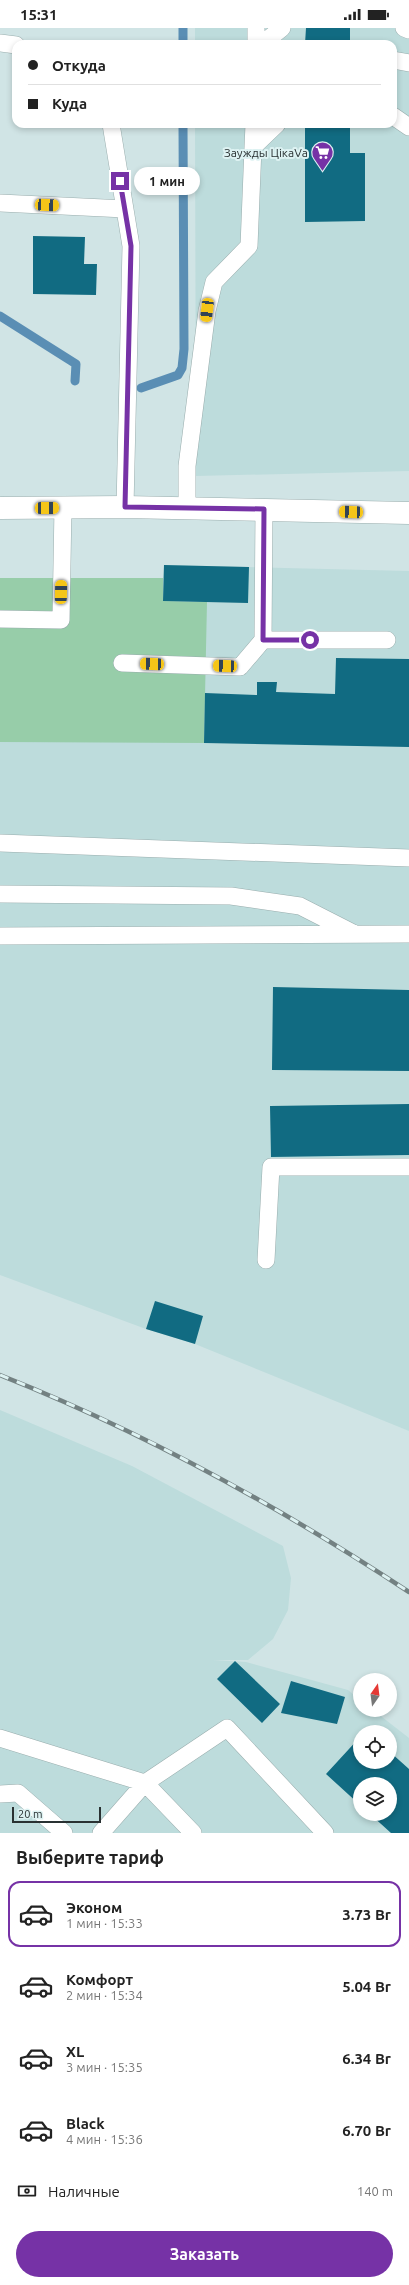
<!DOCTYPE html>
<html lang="ru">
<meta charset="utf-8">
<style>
:root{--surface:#fff;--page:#f2f2f2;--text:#222;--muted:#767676;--line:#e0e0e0;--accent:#7632a6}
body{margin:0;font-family:Ubuntu,sans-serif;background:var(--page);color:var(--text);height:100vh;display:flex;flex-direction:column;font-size:15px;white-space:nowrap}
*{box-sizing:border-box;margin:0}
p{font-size:13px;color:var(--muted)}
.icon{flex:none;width:22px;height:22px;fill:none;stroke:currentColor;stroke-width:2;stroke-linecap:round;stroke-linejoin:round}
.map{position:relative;height:1805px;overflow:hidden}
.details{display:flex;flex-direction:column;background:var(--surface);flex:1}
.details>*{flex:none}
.top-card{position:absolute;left:12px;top:12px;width:385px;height:88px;border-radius:12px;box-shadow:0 2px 6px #0003;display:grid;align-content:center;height:88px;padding:0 16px;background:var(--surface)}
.needle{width:26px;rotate:14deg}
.buttons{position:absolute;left:353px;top:1645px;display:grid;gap:8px}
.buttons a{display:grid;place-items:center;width:44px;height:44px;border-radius:50%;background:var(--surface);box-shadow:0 2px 6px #0003;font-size:20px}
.scale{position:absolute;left:12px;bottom:10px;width:89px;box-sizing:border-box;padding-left:4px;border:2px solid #293132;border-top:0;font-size:11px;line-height:14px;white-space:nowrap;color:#293132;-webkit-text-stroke:3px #ddf2f2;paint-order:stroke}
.end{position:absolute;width:18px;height:18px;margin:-9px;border:5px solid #7632a6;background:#fff;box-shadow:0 0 0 2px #fff}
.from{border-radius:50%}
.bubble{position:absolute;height:28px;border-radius:14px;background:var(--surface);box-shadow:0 2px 6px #0003;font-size:13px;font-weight:600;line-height:28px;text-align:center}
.car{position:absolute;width:12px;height:24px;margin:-12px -6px;border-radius:5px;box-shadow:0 0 3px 1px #0007;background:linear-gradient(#f5c518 24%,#345 0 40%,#f5c518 0 76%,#345 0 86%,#f5c518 0)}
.top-card b{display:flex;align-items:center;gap:14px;height:38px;font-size:15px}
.top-card b+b{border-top:1px solid var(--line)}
.top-card i{width:10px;height:10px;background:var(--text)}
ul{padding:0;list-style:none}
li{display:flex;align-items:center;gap:12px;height:66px;margin:0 8px 6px;padding:0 8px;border:2px solid transparent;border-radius:12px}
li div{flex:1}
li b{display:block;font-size:15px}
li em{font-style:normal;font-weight:600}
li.selected{border-color:var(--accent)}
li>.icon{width:36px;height:36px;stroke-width:1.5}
h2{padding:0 16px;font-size:18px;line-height:48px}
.pay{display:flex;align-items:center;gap:10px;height:44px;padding:0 16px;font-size:15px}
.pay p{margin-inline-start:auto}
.cta{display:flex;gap:8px;margin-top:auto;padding:8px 16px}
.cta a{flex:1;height:46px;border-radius:24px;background:var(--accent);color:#fff;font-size:16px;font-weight:600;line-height:46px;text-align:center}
.status{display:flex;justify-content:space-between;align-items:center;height:28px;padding:0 20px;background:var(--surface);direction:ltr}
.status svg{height:11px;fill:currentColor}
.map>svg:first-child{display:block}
.built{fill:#bddcdc;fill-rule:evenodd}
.green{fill:#97cda9}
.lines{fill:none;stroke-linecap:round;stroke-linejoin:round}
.stream{stroke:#5a8eb4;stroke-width:9}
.building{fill:#116b82}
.lane-casing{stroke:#99adad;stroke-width:18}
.secondary-casing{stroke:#99adad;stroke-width:23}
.lane{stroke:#fff;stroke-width:17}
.secondary{stroke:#fff;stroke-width:22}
.rail-casing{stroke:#738182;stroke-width:4.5}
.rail{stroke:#ddf2f2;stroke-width:3;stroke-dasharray:9;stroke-linecap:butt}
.route{stroke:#7632a6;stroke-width:5}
.labels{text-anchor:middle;stroke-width:4;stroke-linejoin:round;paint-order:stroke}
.poi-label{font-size:12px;fill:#293132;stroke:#ddf2f2;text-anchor:end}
</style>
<div class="status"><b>15:31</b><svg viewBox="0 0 49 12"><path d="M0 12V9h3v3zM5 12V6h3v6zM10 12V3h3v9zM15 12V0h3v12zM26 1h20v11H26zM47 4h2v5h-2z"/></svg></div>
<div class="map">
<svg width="409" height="1805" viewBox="0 0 409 1805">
<rect width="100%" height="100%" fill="#d0e4e5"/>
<path class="built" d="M 195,0 L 409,0 L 409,443 L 196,448 L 195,96 L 393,96 L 393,16 L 195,16 Z
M 164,537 L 409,543 L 409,1403 L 195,1316 L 146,1301 L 0,1247 L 0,550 L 163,550 Z
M 0,1382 L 132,1438 L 283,1518 L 291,1550 L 288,1582 L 273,1611 L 248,1632 L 213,1632 L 246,1634 L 348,1662 L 360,1672 L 360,1682 L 373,1682 L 409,1710 L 409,1805 L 0,1805 ZM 360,1704 L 390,1704 L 390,1734 L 360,1734 ZM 360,1756 L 390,1756 L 390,1786 L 360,1786 Z"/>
<path class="green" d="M 0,550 L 163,550 L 163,573 L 207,574 L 204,715 L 0,714 Z"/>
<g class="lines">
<path class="stream" d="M 183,16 L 183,0
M 0,288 L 76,336 L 75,353
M 141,360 L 178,347 L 182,340 L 184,321 L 183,96"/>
</g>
<path class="building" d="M 306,0 L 350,0 L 350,16 L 305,16 Z
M 305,96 L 350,96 L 350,125 L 365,125 L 365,193 L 305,194 Z
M 33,208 L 85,209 L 84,236 L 97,236 L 96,267 L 33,266 Z
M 164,537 L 249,539 L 248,575 L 163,573 Z
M 336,630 L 409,631 L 409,719 L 204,715 L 205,665 L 257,667 L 257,654 L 277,654 L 276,664 L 335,666 Z
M 273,959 L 409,962 L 409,1043 L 272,1042 Z
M 409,1076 L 409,1127 L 271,1129 L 270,1078 Z
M 155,1273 L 203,1288 L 195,1316 L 146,1301 Z
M 235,1633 L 280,1676 L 262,1695 L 217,1651 Z
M 291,1653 L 345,1669 L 337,1696 L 281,1685 Z
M 360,1709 L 360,1734 L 390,1734 L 390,1724 L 409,1741 L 409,1805 L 391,1805 L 370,1786 L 390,1786 L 390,1756 L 360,1756 L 360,1777 L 326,1746 Z"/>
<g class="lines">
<defs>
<path id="lane" d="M 404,0 L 409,2
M 0,15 L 16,17
M 256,16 L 256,0
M 262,16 L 282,0
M 393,32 L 409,35
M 393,88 L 409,99
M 111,96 L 131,218 L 125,479
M 253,119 L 254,96
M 0,175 L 125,181
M 187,480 L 187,438 L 207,283 L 214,254 L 249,218 L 253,119 L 277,96
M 264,481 L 263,612 L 387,612
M 0,591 L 61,592 L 63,479
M 122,635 L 240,639 L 263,612
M 0,815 L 409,830
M 0,866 L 231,868 L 300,878 L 353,905
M 0,908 L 409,906
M 266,1232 L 271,1139 L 409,1139
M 0,1710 L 145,1755 L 227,1700 L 325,1805
M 0,1766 L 18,1765 L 64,1805
M 101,1805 L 145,1755 L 193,1805"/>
<path id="secondary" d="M 0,480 L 125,479 L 409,485"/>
</defs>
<use href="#lane" class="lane-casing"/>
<use href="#secondary" class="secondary-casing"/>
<use href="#lane" class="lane"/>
<use href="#secondary" class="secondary"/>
<defs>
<path id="rail" d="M 0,1347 C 144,1404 280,1479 409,1564"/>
</defs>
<use href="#rail" class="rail-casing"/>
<use href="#rail" class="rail"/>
</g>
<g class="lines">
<path class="route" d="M 120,153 L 131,218 L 125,479 L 264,481 L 263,612 L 310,612"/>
</g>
<defs>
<symbol id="supermarket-pin" viewBox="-11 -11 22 30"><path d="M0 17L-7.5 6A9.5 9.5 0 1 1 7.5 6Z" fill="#7632a6" stroke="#ddf2f2"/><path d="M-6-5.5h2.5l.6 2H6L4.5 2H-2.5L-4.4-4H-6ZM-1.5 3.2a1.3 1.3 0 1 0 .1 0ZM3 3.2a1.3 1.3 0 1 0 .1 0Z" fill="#fff"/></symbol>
</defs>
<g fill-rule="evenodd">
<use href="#supermarket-pin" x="310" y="112" width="25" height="34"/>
</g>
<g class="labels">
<g class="poi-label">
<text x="308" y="129">Заужды ЦікаVа</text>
</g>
</g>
</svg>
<div class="buttons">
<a><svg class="needle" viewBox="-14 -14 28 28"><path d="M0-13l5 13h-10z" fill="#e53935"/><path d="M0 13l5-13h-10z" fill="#767676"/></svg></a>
<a><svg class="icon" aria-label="locate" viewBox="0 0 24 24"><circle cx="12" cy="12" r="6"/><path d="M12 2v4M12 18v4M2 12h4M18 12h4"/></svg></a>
<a><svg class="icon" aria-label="layers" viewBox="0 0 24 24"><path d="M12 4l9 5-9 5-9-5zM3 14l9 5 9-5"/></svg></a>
</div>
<div class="scale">20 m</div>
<i class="end from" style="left:310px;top:612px"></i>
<i class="end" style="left:120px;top:153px"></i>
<div class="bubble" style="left:134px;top:139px;width:66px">1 мин</div>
<i class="car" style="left:47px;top:177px;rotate:93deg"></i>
<i class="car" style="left:207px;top:282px;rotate:187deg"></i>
<i class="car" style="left:47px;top:480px;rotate:89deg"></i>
<i class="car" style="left:351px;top:484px;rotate:272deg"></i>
<i class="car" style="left:61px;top:564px;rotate:1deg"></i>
<i class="car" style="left:152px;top:636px;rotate:272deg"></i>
<i class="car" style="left:225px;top:638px;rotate:272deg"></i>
<div class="top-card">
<b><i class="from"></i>Откуда</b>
<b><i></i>Куда</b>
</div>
</div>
<section class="details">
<h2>Выберите тариф</h2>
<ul>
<li class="selected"><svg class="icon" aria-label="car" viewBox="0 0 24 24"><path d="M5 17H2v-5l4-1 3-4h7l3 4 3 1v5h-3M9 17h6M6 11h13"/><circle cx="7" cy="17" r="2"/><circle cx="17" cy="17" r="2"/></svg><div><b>Эконом</b><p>1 мин · 15:33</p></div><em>3.73 Br</em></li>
<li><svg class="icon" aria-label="car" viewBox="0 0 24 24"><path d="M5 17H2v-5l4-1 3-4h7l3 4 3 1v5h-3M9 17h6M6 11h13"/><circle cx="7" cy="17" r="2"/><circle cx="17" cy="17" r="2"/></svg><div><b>Комфорт</b><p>2 мин · 15:34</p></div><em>5.04 Br</em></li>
<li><svg class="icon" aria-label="car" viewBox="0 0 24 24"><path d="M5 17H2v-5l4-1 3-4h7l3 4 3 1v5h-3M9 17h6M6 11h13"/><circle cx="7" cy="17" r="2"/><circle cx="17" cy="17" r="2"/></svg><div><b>XL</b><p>3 мин · 15:35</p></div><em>6.34 Br</em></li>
<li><svg class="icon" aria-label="car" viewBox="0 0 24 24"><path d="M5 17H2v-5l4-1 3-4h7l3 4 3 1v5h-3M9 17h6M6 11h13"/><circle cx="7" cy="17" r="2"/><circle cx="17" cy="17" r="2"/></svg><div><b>Black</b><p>4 мин · 15:36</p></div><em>6.70 Br</em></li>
</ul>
<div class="pay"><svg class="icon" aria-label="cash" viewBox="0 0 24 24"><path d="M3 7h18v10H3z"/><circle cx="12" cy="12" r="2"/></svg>Наличные<p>140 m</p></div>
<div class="cta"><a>Заказать</a></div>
</section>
